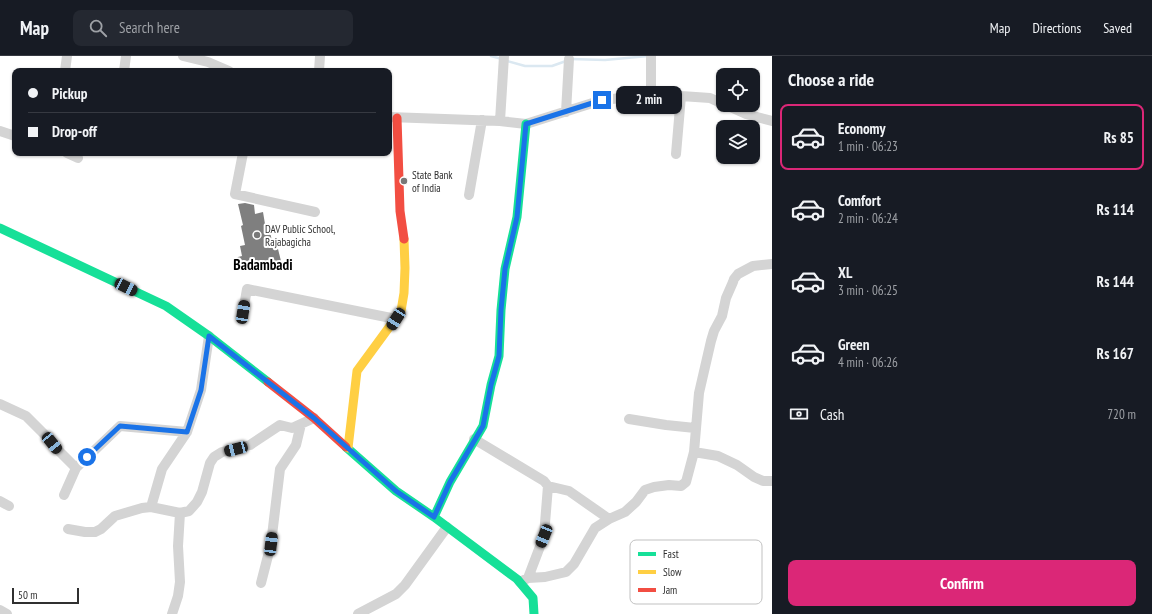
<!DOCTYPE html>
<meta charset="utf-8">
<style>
:root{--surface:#171b24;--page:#242831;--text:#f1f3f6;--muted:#9ea1a6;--line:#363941;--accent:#db2777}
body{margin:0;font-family:"PT Sans Narrow",sans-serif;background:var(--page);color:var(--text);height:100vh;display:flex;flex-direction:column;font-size:15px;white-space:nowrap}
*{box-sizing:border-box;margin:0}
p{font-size:13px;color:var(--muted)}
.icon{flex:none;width:22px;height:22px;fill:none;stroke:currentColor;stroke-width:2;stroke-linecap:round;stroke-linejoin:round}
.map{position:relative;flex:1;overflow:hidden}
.sheet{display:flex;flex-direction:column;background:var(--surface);width:380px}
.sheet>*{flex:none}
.top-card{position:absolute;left:12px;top:12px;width:380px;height:88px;border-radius:8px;box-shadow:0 1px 3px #0004;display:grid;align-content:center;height:88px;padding:0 16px;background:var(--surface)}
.buttons{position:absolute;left:716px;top:12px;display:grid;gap:8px}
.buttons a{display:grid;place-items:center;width:44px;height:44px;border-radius:8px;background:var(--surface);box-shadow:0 1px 3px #0004;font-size:20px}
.scale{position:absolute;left:12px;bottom:10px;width:67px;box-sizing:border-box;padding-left:4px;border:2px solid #303030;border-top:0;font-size:11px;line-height:14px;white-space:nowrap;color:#303030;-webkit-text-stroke:3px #fff;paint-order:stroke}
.end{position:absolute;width:18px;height:18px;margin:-9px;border:5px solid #1a73e8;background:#fff;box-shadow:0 0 0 2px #fff}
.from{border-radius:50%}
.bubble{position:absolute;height:28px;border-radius:8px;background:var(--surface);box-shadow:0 1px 3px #0004;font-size:13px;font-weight:700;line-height:28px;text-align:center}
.car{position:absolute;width:12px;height:24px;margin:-12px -6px;border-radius:5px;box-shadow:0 0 3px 1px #0007;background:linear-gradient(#222 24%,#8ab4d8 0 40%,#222 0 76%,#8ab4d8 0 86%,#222 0)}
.top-card b{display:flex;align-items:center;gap:14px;height:38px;font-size:15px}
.top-card b+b{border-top:1px solid var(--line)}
.top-card i{width:10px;height:10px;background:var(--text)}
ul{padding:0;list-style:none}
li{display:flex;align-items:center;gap:12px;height:66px;margin:0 8px 6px;padding:0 8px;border:2px solid transparent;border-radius:8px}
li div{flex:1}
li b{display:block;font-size:15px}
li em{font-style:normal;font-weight:700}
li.selected{border-color:var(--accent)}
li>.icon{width:36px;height:36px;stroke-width:1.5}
h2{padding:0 16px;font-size:18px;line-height:48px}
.pay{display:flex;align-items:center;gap:10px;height:44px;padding:0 16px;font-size:15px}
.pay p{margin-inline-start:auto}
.action{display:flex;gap:8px;margin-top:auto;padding:8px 16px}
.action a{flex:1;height:46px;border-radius:8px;background:var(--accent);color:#fff;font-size:16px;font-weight:700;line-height:46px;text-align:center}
header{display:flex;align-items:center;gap:24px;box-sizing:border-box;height:56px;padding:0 20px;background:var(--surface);border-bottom:1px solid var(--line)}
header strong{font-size:19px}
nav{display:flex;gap:22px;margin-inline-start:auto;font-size:14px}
.search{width:280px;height:36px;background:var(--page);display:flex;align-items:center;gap:10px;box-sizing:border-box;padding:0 14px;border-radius:8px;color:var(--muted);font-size:15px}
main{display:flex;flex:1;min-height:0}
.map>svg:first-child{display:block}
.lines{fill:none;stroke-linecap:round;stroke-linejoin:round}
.stream{stroke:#dbe8f1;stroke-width:2.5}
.building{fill:#7f7f7f}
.street{stroke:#d4d4d4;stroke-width:10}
.fast{stroke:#16e098;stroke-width:9}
.slow{stroke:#ffcf43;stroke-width:9}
.jam{stroke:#f24e42;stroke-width:9}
.route{stroke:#1a73e8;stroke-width:5}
.poi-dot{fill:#787878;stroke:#fff;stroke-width:1.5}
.labels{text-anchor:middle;stroke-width:4;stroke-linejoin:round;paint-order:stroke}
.poi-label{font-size:11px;fill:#303030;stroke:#fff;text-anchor:start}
.district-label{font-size:15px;font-weight:bold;fill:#000;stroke:#fff}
.key{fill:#fff;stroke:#c1c1c1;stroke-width:1}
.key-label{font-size:11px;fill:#303030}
</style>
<header>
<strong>Map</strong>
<div class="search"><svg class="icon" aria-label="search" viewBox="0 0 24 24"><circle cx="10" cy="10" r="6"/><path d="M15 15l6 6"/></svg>Search here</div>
<nav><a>Map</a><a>Directions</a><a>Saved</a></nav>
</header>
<main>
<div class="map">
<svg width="772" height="558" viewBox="0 0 772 558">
<rect width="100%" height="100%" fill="#fff"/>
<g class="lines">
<path class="stream" d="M 491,0 L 502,3
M 571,3 L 605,4 L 648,0
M 507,5 L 525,10 L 552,10 L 566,5"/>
</g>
<path class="building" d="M 245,147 L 254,149 L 255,158 L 263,156 L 265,168 L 268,167 L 274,194 L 278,193 L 281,205 L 236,214 L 234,202 L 242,200 L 240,190 L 245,189 L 241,170 L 243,169 L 238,148 Z"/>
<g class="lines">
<path class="street" d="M 183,0 L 208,6 L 229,15
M 65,15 L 67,0
M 124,15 L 126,0
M 319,15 L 320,0
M 651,39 L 651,0
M 726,49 L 746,58 L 772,65
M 566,56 L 569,3
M 389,61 L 500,65 L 526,68 L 602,44 L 651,39 L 681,40 L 710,42 L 723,48
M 500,65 L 504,0
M 0,75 L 15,80
M 67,97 L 78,102
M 243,97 L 235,138 L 315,156
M 676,98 L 681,40
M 469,139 L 482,64
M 243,256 L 247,233 L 396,263
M 0,348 L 26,360 L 47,381 L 57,393 L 76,412 L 64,439
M 629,363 L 666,369 L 695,372
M 474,383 L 544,425 L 548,430 L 569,435 L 609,463
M 694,396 L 699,337 L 711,285 L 714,275 L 722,260 L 726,242 L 733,226 L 734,223 L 738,218 L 753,210 L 772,208
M 76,412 L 120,370 L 187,376
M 0,445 L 9,450
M 151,451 L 162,413 L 187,376 L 201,334 L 209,280
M 68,473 L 85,476 L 95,476 L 101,473 L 115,460 L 142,452 L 151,451 L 180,457
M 528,522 L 544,480 L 548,430
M 520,526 L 528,522 L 545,521 L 566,516 L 574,508 L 595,472 L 609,463 L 625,456 L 636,446 L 645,434 L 654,431 L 669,429 L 681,430 L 686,426 L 694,396 L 718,400 L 737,409 L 754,421 L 763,425 L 772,425
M 261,527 L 271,488 L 280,413 L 296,389 L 301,368
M 0,554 L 7,558
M 172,558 L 178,540 L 180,526 L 178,490 L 180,457 L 189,455 L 197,446 L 202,436 L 210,407 L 214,401 L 222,396 L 250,389 L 280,369 L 292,372 L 314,362
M 358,558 L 396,538 L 405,529 L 447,471"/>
<path class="fast" d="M 0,172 L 166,250 L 209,280 L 268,326
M 346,391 L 396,435 L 434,461 L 517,523 L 533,542 L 534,558
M 434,461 L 450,426 L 483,370 L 491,329 L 499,300 L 501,254 L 505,213 L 517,161 L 526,68"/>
<path class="slow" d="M 348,392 L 357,315 L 401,255 L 404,237 L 405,212 L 404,183"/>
<path class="jam" d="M 397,62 L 400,155 L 404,183
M 268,326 L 314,362 L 346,391"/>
</g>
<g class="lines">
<path class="route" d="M 87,401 L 120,370 L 187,376 L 201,334 L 209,280 L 314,362 L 396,435 L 434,461 L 450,426 L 483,370 L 491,329 L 499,300 L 501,254 L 505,213 L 517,161 L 526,68 L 602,44"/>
</g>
<g class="poi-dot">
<circle cx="404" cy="125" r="4"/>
<circle cx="257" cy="179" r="4"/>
</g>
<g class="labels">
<g class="poi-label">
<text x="412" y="123">State Bank<tspan x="412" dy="13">of India</tspan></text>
<text x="265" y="177">DAV Public School,<tspan x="265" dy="13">Rajabagicha</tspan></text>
</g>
<g class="district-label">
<text x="263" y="214">Badambadi</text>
</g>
</g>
<rect x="630" y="484" width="132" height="64" rx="6" class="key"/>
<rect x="638" y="496" width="18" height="4" fill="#16e098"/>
<rect x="638" y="514" width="18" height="4" fill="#ffcf43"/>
<rect x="638" y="532" width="18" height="4" fill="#f24e42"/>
<g class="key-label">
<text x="663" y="502">Fast</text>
<text x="663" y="520">Slow</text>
<text x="663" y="538">Jam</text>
</g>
</svg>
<div class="buttons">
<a><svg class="icon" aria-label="locate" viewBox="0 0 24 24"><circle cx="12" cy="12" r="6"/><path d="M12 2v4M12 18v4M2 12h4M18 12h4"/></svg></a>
<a><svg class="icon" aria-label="layers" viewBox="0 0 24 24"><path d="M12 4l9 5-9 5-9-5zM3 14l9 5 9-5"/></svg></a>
</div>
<div class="scale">50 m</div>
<i class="end from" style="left:87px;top:401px"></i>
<i class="end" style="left:602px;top:44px"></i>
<div class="bubble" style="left:616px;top:30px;width:66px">2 min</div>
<i class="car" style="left:126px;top:231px;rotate:116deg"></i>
<i class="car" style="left:243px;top:256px;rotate:9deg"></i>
<i class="car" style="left:396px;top:263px;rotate:213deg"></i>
<i class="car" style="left:52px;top:387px;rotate:141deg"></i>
<i class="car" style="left:236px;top:393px;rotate:255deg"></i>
<i class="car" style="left:544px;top:480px;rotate:202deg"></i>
<i class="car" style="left:271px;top:488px;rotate:7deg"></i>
<div class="top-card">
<b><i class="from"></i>Pickup</b>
<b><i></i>Drop-off</b>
</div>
</div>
<section class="sheet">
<h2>Choose a ride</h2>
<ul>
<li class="selected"><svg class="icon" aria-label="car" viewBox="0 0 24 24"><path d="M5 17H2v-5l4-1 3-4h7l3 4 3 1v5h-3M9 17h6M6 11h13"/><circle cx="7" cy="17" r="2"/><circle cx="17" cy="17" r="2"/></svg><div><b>Economy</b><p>1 min · 06:23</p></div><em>Rs 85</em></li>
<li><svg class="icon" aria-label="car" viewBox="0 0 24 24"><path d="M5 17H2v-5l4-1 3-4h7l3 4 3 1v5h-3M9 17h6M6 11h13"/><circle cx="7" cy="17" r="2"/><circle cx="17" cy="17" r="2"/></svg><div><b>Comfort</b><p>2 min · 06:24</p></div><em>Rs 114</em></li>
<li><svg class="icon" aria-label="car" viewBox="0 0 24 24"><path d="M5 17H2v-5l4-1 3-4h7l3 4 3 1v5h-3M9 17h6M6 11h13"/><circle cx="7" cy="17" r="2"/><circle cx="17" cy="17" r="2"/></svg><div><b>XL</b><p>3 min · 06:25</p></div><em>Rs 144</em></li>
<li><svg class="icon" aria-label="car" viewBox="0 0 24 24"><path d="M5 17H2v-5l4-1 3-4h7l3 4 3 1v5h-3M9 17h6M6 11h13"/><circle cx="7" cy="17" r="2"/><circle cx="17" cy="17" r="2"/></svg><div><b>Green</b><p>4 min · 06:26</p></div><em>Rs 167</em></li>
</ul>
<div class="pay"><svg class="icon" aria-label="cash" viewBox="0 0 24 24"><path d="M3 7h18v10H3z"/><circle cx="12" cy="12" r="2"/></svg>Cash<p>720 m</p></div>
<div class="action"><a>Confirm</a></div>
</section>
</main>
